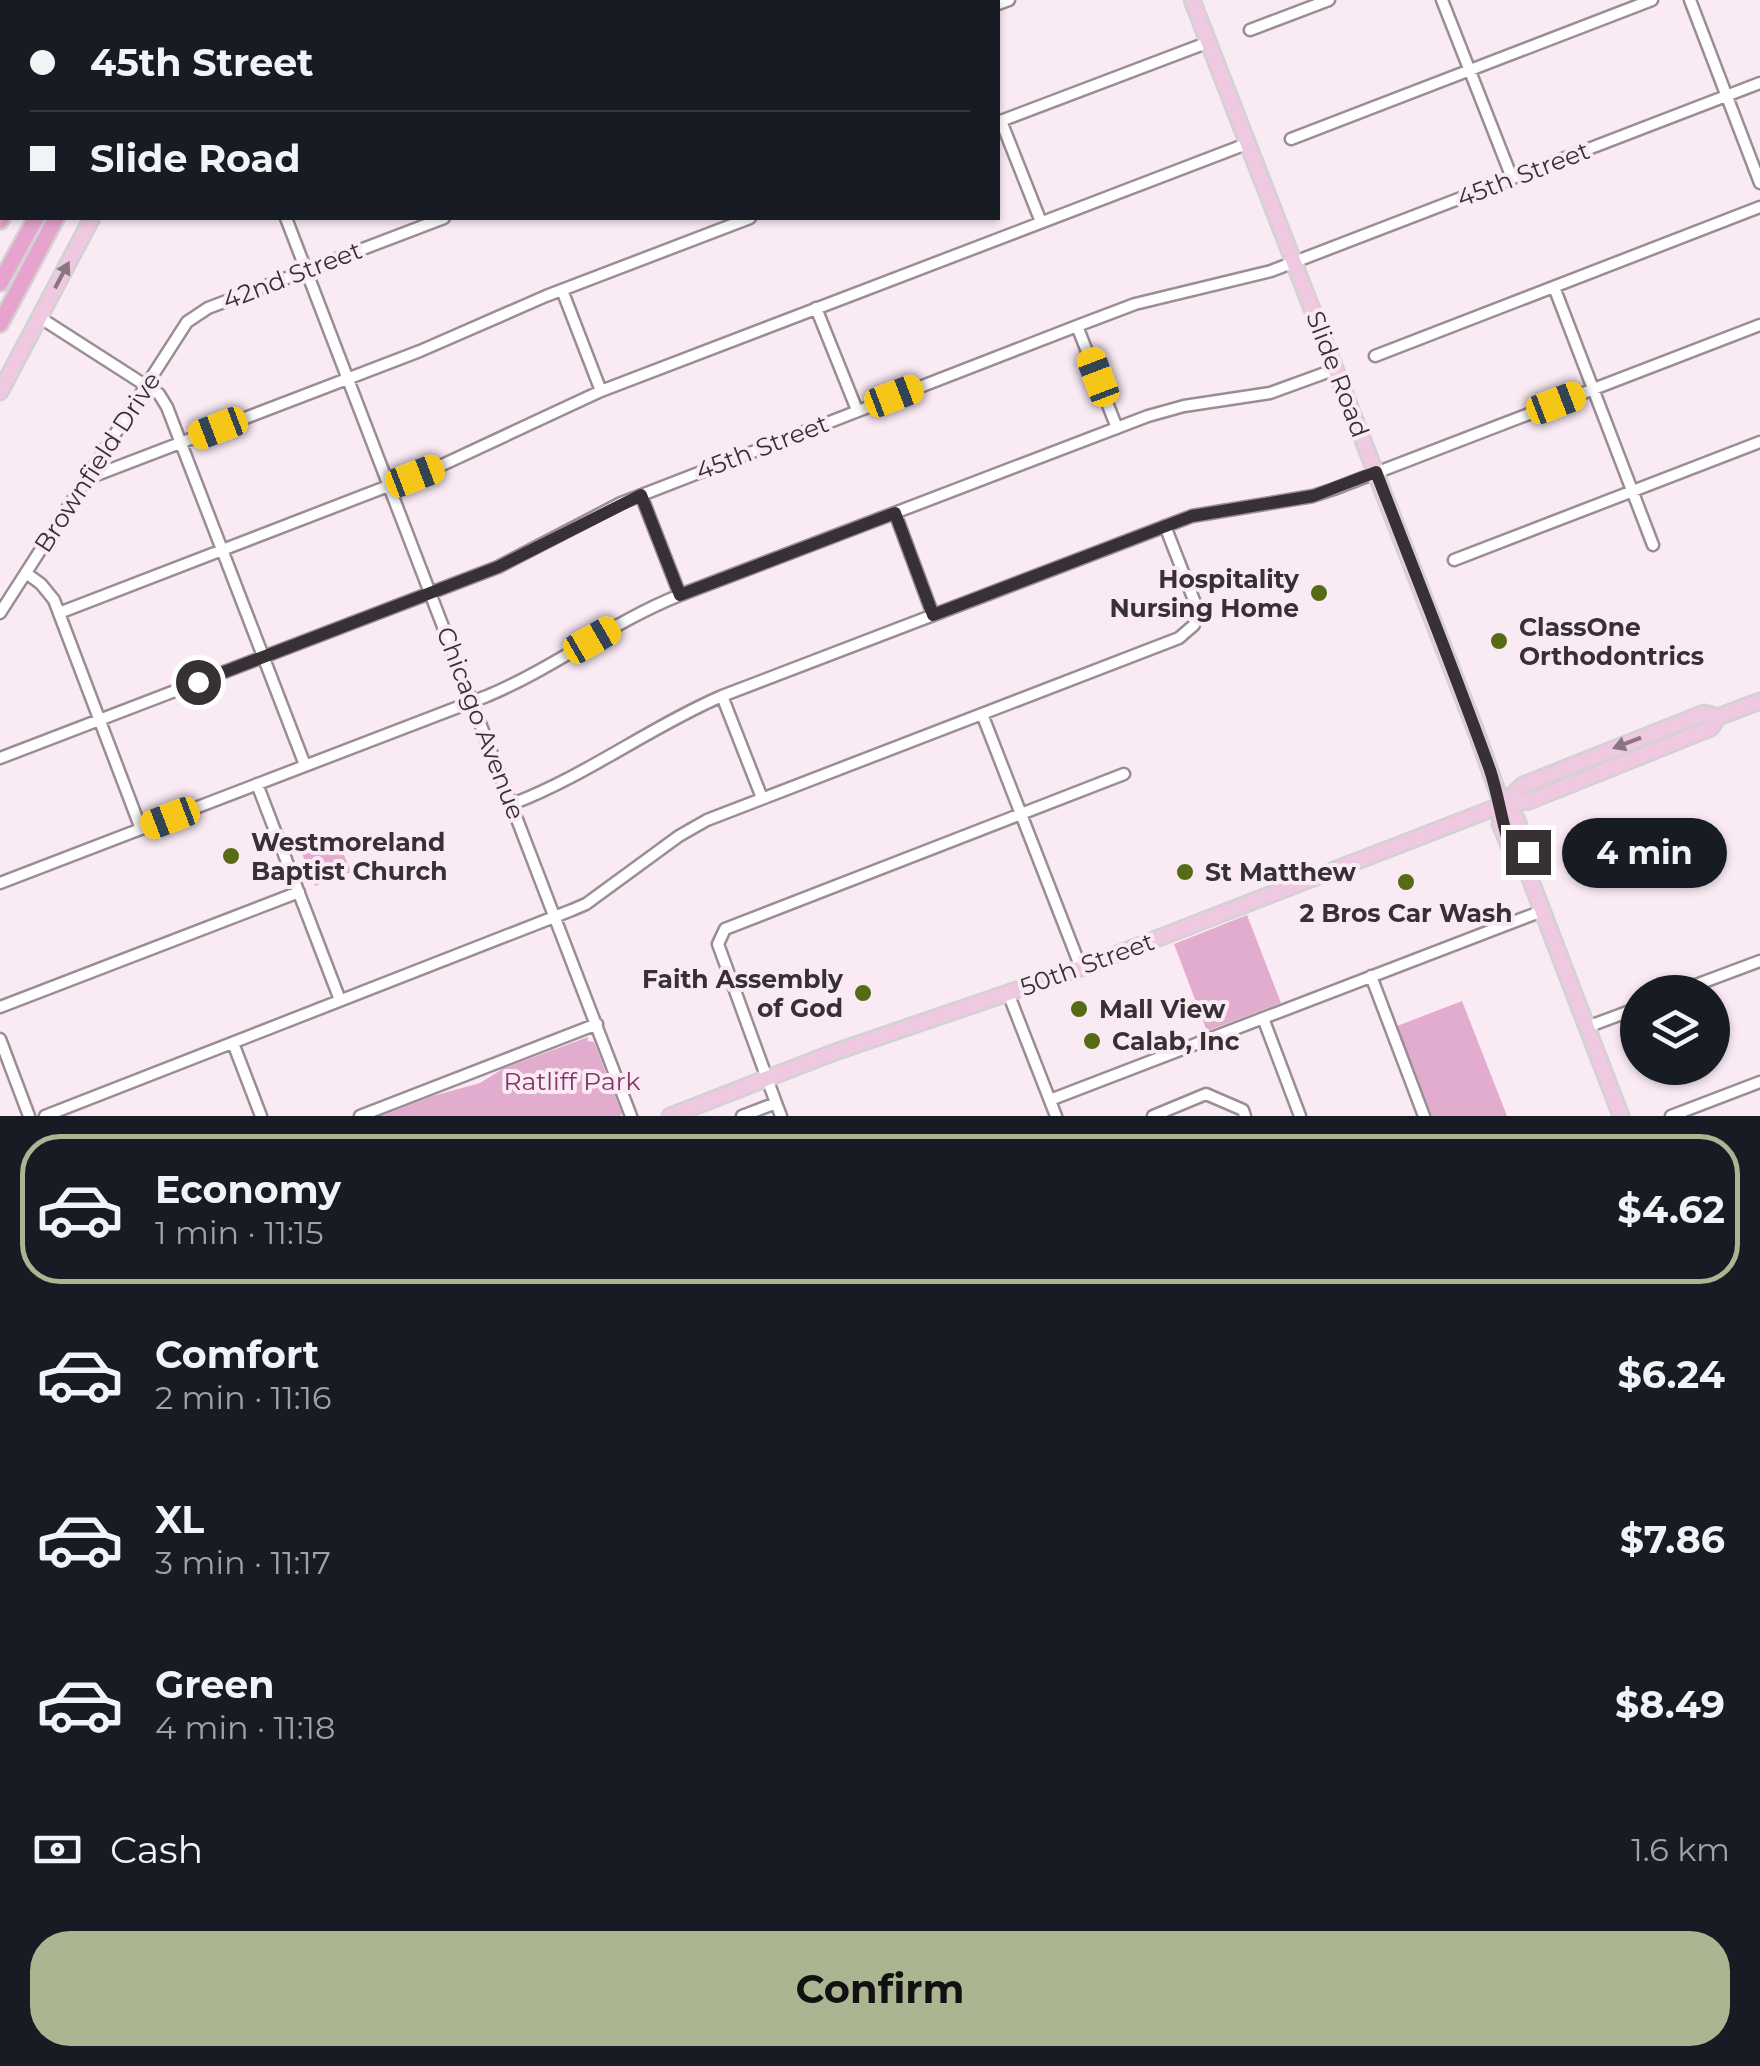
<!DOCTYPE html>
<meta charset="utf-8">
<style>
:root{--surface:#171b24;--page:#20242c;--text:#f1f3f6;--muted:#9ea1a6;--line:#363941;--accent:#acb591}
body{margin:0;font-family:Montserrat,sans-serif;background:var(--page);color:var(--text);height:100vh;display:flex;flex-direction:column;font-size:38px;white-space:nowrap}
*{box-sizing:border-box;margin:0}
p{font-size:32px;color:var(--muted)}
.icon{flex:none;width:55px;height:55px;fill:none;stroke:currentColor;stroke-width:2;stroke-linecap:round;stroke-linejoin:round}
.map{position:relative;height:1116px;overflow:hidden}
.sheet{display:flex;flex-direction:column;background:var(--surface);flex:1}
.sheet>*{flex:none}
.banner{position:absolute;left:0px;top:0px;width:1000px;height:220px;box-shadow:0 2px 8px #0004;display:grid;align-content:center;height:220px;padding:0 30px;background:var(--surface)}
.tools{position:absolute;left:1620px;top:975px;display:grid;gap:20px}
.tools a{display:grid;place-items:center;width:110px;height:110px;border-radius:50%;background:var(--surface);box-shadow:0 2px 8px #0004;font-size:50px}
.end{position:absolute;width:45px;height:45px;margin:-22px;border:12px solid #373135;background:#fff;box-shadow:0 0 0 5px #fff}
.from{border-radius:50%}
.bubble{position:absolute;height:70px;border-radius:35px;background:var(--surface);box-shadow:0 2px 8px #0004;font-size:32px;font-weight:700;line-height:70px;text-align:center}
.car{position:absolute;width:30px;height:60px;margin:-30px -15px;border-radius:12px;box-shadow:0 0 8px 2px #0007;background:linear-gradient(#f5c518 24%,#345 0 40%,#f5c518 0 76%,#345 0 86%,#f5c518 0)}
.banner b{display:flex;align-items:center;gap:35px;height:95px;font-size:38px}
.banner b+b{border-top:2px solid var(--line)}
.banner i{width:25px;height:25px;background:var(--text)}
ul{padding:18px 0 0;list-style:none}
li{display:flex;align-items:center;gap:30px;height:150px;margin:0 20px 15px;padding:0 10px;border:5px solid transparent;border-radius:40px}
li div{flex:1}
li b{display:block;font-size:38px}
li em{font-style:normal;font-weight:700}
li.active{border-color:var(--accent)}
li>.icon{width:90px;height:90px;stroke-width:1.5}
.pay{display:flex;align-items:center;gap:25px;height:110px;padding:0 30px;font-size:38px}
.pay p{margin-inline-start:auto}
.action{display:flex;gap:20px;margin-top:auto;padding:20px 30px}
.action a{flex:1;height:115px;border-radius:40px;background:var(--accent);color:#111;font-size:40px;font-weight:700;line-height:115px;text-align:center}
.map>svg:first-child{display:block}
.green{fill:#e1acce}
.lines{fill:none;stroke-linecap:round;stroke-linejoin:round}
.minor-casing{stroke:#9b8d95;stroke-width:15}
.major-casing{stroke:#d3d2d3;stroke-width:19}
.highway-casing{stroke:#d3d2d3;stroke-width:20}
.minor{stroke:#fff;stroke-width:10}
.major{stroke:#efc8e2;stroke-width:14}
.highway{stroke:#e5a3ce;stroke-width:15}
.oneway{fill:#8a7583}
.route{stroke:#373135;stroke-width:12}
.poi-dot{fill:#576a16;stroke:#faeaf4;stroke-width:4}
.labels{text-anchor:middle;stroke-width:8;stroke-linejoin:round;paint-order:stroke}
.street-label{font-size:25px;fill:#373135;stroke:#faeaf4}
.poi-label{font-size:25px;font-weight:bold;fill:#373135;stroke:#faeaf4;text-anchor:start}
.park-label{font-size:25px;fill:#86336e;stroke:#faeaf4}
</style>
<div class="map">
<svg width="1760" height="1116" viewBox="0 0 1760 1116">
<rect width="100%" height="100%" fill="#faeaf4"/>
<path class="green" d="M 336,836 L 351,872 L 315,886 L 301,851 Z
M 1247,915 L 1281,1003 L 1207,1031 L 1174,944 Z
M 1462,1001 L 1507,1116 L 1432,1116 L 1397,1026 Z
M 588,1037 L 588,1041 L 594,1042 L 622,1114 L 620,1116 L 381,1116 L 433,1096 L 480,1083 L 504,1068 Z"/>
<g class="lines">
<defs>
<path id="minor" d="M 697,0 L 698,2
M 1442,0 L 1512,178
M 1690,0 L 1760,183
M 361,2 L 367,0
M 680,2 L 686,0
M 998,4 L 1009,0
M 1250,30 L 1329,0
M 1001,121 L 1041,222
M 998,122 L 1209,42
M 1291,139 L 1652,0
M 286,218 L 631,1116
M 1554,287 L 1653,545
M 562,290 L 601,391
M 816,308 L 857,410
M 39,317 L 159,394 L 167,407 L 305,765
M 1077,326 L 1117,428
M 1375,356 L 1760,207
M 86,479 L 420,351 L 546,296 L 750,218
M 641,495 L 680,595
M 895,513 L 933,615
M 1454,560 L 1760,442
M 26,573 L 41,584 L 54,600 L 141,829
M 0,613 L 187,322 L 208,308 L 444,218
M 59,613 L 440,466 L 601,391 L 1249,143
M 722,696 L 762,798
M 982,714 L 1081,968
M 0,758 L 498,567 L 621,503 L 1077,326 L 1135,304 L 1271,271 L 1760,83
M 257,784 L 340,1000
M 512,804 C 586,776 650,727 722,696 L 1192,516 L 1313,496 L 1334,489 L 1760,325
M 0,883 L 487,696 C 554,668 612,622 680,595 L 1148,416 L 1184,406 L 1270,393 L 1336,369
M 1371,976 L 1424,1116
M 1677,992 L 1760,961
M 1008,993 L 1056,1116
M 0,1007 L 299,892
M 1263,1018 L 1300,1116
M 1587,1027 L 1638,1008
M 0,1039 L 29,1116
M 233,1043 L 261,1116
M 1050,1100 L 1542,911
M 776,1103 L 718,944 L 725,929 L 1124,774
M 45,1116 L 572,910 L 586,904 L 679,836 L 707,820 L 1179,638 L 1194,625 L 1197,608 L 1165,526
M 360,1116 L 597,1024
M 742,1116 L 776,1103 L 781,1116
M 1153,1116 L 1206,1094 L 1243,1110 L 1245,1116
M 1671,1116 L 1760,1082"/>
<path id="major" d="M 1192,0 L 1477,734 L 1502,805 L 1500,824 L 1514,858 L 1524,863
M 108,2 L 109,0
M 207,2 L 209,0
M 0,185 L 2,181
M 0,392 L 92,218
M 1502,805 L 1516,818 L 1529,852 L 1524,863 L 1621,1116
M 1502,805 L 1523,785 L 1704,713 L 1718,717
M 670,1116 L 835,1052 L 1081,968 L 1502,805 L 1529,801 L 1711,728 L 1718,717 L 1760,701"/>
<path id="highway" d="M 133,2 L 134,0
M 169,2 L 170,0
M 181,2 L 182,0
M 0,221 L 2,217
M 0,283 L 36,218
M 0,324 L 56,218"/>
</defs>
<use href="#minor" class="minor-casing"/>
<use href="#major" class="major-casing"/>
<use href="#highway" class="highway-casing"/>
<use href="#minor" class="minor"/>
<use href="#major" class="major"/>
<use href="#highway" class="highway"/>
</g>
<defs><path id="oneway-solid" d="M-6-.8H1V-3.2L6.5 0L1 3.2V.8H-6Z" transform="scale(2.5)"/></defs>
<g class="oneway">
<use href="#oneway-solid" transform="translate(62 275) rotate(-62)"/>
<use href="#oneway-solid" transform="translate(1627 743) rotate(159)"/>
</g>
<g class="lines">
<path class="route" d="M 198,682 L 498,567 L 641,495 L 680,595 L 895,513 L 933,615 L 1192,516 L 1313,496 L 1376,472 C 1414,571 1454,670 1490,770 C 1500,800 1502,828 1514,858 L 1524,863 L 1528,852"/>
</g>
<g class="poi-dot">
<circle cx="1319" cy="593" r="10"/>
<circle cx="1499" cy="641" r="10"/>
<circle cx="231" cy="856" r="10"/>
<circle cx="1185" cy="872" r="10"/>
<circle cx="1406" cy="882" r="10"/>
<circle cx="863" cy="993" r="10"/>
<circle cx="1079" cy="1009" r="10"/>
<circle cx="1092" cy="1041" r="10"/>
</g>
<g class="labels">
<g class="street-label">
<text transform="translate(1523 174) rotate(-21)" y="9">45th Street</text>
<text transform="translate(292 275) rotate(-21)" y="9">42nd Street</text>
<text transform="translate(1338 374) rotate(69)" y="9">Slide Road</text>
<text transform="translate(762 447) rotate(-21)" y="9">45th Street</text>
<text transform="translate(97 462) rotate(-57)" y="9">Brownfield Drive</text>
<text transform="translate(481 723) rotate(69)" y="9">Chicago Avenue</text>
<text transform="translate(1087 964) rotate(-20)" y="9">50th Street</text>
</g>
<g class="poi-label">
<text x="1299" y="588" text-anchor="end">Hospitality<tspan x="1299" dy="29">Nursing Home</tspan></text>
<text x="1519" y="636">ClassOne<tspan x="1519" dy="29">Orthodontrics</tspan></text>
<text x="251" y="851">Westmoreland<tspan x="251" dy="29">Baptist Church</tspan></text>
<text x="1205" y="881">St Matthew</text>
<text x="1406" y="922" text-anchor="middle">2 Bros Car Wash</text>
<text x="843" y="988" text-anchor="end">Faith Assembly<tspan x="843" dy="29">of God</tspan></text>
<text x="1099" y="1018">Mall View</text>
<text x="1112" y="1050">Calab, Inc</text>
</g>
<g class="park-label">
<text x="572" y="1090">Ratliff Park</text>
</g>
</g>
</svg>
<div class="tools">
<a><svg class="icon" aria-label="layers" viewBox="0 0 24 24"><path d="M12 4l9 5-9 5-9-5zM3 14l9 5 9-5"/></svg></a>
</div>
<i class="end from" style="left:198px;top:682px"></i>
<i class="end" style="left:1528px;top:852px"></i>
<div class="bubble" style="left:1562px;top:818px;width:165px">4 min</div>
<i class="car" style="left:1098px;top:377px;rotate:339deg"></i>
<i class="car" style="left:894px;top:396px;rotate:69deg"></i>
<i class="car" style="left:1556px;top:403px;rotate:69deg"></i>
<i class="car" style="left:218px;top:428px;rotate:249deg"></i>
<i class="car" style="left:415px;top:476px;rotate:69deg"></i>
<i class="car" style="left:592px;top:640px;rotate:60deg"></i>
<i class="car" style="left:170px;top:818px;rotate:249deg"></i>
<div class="banner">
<b><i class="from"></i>45th Street</b>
<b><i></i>Slide Road</b>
</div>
</div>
<section class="sheet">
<ul>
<li class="active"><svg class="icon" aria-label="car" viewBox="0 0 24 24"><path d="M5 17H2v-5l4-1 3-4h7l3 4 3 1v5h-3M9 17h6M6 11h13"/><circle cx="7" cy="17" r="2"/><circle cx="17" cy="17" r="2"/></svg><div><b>Economy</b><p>1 min · 11:15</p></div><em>$4.62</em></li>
<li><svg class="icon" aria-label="car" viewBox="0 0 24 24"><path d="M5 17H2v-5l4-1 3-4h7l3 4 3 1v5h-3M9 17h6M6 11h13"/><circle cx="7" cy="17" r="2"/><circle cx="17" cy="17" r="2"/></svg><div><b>Comfort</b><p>2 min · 11:16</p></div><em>$6.24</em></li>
<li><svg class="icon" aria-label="car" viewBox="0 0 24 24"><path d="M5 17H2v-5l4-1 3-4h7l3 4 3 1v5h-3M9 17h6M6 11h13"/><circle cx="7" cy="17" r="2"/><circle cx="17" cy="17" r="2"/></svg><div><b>XL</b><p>3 min · 11:17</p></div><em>$7.86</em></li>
<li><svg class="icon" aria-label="car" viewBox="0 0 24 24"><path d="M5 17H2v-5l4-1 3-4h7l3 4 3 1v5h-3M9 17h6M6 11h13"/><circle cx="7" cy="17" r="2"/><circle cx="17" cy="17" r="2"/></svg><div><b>Green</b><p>4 min · 11:18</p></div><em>$8.49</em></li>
</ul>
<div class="pay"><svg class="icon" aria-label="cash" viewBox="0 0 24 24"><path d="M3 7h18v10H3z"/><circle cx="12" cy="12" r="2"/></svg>Cash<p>1.6 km</p></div>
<div class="action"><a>Confirm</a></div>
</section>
